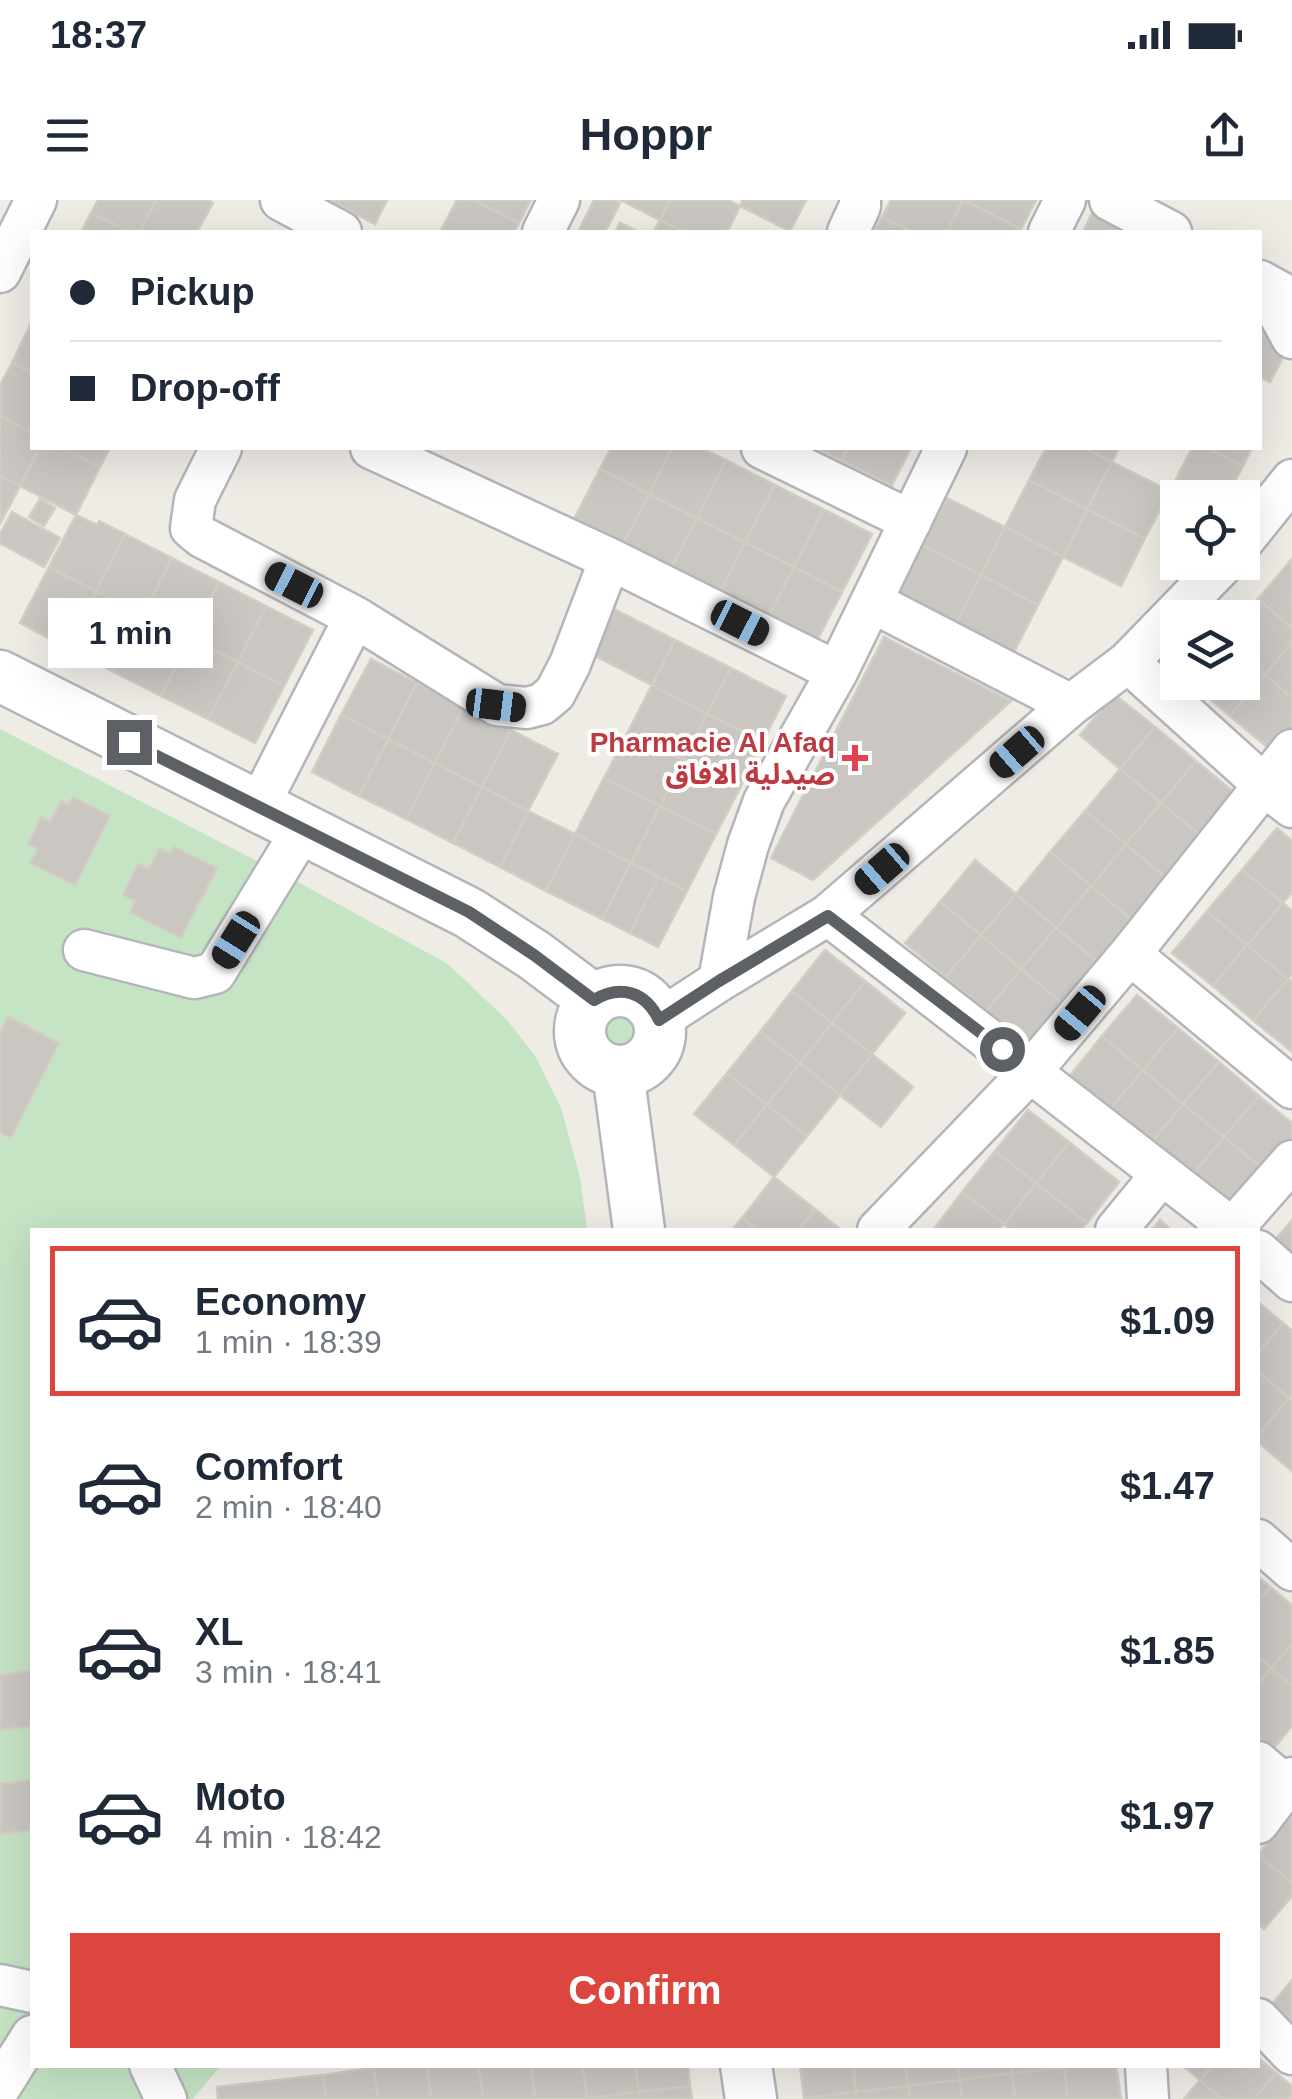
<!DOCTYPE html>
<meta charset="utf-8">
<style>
:root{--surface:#fff;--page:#f6f6f7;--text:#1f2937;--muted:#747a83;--line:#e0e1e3;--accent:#dd463e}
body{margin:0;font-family:Helvetica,"Noto Sans Arabic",sans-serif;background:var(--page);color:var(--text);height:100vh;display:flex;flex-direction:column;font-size:38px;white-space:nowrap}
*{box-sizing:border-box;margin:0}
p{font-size:32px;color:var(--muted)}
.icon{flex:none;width:55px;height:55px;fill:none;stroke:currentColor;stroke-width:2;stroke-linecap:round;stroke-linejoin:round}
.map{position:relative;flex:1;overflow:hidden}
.side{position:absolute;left:30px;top:1028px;width:1230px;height:840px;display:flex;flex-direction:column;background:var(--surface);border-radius:0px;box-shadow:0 10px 40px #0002}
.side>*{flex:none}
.top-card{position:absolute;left:30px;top:30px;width:1232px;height:220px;border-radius:0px;box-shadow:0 10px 40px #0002;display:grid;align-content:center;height:220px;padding:0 40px;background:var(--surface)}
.fabs{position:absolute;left:1160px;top:280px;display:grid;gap:20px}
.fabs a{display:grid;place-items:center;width:100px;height:100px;border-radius:0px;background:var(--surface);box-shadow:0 10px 40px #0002;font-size:50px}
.end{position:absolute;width:45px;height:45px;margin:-22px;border:12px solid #5d6165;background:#fff;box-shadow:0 0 0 5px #fff}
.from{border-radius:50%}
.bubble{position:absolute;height:70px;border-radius:0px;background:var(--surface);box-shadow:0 10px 40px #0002;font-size:32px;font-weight:700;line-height:70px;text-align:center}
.car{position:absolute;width:30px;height:60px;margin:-30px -15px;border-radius:12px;box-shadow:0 0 8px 2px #0007;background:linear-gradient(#222 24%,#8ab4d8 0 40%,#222 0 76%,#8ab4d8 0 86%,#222 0)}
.top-card b{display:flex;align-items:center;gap:35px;height:95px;font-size:38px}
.top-card b+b{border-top:2px solid var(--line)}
.top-card i{width:25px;height:25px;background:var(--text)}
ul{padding:18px 0 0;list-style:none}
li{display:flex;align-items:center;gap:30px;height:150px;margin:0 20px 15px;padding:0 20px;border:5px solid transparent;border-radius:0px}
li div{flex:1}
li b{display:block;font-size:38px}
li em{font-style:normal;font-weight:700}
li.selected{border-color:var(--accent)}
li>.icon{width:90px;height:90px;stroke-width:1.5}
.action{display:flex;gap:20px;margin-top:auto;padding:20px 40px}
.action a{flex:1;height:115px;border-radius:0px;background:var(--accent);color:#fff;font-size:40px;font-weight:700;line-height:115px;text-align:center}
.status{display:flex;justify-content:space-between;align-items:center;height:70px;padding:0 50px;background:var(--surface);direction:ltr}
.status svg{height:28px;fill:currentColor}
header{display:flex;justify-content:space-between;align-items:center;height:130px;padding:0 40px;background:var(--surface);font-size:45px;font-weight:700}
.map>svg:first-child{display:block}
.green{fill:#c5e4c4}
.building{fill:#cac7c2;stroke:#d3cec5;stroke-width:2.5}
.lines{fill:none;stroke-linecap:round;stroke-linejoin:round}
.minor-casing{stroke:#b3b6b9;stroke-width:45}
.tertiary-casing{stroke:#b3b6b9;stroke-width:55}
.minor{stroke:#fff;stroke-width:40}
.tertiary{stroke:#fff;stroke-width:50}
.route{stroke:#5d6165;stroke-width:12}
.health-dot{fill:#e0444e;stroke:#fff;stroke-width:4}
.labels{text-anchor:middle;stroke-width:8;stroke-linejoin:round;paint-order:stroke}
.health-label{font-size:28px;font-weight:bold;fill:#be3a42;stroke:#fff;text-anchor:end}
</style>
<div class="status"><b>18:37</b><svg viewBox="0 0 49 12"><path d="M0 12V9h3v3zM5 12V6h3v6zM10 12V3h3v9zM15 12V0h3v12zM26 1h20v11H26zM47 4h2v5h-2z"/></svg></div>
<header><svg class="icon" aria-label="menu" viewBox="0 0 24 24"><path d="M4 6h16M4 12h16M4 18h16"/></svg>Hoppr<svg class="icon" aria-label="share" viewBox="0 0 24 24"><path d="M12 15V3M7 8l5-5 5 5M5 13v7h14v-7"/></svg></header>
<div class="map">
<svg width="1292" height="1899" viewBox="0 0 1292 1899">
<rect width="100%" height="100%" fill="#efece6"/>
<path class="green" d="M 0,529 L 296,681 L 448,764 L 507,820 L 536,857 L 561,908 L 580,977 L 587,1030 L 32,1030 L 32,1865 L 221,1865 L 193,1899 L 0,1899 Z
M602 830a18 18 0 1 1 36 0a18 18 0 1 1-36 0Z"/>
<path class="building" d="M 98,0 L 156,0 L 139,32 L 131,32 L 91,13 Z
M 156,0 L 208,0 L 213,3 L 197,32 L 139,32 Z
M 329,0 L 387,0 L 375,24 Z
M 457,0 L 474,0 L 519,23 L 514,32 L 440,32 Z
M 474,0 L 531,0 L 519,23 Z
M 594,0 L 615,0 L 620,3 L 605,32 L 578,32 Z
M 620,0 L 670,0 L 660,20 Z
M 670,0 L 728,0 L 740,6 L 727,32 L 684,32 L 660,20 Z
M 743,0 L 806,0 L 790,31 L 740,6 Z
M 891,0 L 963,0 L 947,32 L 913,32 L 882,17 Z
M 963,0 L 1021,29 L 1020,32 L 947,32 Z
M 963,0 L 1036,0 L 1021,29 Z
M 1093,11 L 1135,32 L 1083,32 Z
M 91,13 L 131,32 L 81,32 Z
M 882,17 L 913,32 L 874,32 Z
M 660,20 L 684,32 L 653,32 Z
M 620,23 L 639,32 L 615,32 Z
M 32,121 L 32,173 L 12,163 Z
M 1263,132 L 1289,146 L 1270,182 L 1260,177 L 1260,138 Z
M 12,163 L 32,173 L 32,233 L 0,216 L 0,185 Z
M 0,216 L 32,233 L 32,248 L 39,248 L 20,286 L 0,276 Z
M 39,248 L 62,248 L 100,267 L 76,315 L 20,286 Z
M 62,248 L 110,248 L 100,267 Z
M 611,248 L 672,248 L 649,294 L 600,269 Z
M 672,248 L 702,248 L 726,260 L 697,318 L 649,294 Z
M 817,248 L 848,248 L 841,260 Z
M 848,248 L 911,248 L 892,285 L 841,260 Z
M 1046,248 L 1084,248 L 1112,262 L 1087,309 L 1029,280 Z
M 1084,248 L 1119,248 L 1112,262 Z
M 1192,248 L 1206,248 L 1243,266 L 1226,298 L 1183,298 L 1170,291 Z
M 1206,248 L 1252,248 L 1243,266 Z
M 726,260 L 775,285 L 745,342 L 697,318 Z
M 1112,262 L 1170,291 L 1145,338 L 1087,309 Z
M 600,269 L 649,294 L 619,352 L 570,327 Z
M 0,276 L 20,286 L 0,324 Z
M 1029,280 L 1087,309 L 1063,357 L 1005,327 Z
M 775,285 L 823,309 L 794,367 L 745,342 Z
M 649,294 L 697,318 L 667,376 L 619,352 Z
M 947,298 L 1005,327 L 981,375 L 922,345 Z
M 40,299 L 55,308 L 44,326 L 29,317 Z
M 823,309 L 872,334 L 842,392 L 794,367 Z
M 1087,309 L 1145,338 L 1121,386 L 1063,357 Z
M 12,312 L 60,338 L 44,367 L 0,343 L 0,334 Z
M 76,315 L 97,325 L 99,321 L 125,334 L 96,391 L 49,367 Z
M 697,318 L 745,342 L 716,401 L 667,376 Z
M 1005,327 L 1063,357 L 1038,405 L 981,375 Z
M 125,334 L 172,358 L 143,415 L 96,391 Z
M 745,342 L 794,367 L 764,425 L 716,401 Z
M 922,345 L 981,375 L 956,423 L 898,393 Z
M 172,358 L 219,382 L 190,438 L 143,415 Z
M 1292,359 L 1292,428 L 1258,399 Z
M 49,367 L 96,391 L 67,448 L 20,423 Z
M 794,367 L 842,392 L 812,450 L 764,425 Z
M 981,375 L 1038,405 L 1014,452 L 956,423 Z
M 219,382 L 266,406 L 238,462 L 190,438 Z
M 96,391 L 143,415 L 114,472 L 67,448 Z
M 1258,399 L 1292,428 L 1292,442 L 1265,475 L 1242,457 L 1242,418 Z
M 266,406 L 313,430 L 284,486 L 238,462 Z
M 614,409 L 675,440 L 652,485 L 591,454 Z
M 143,415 L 190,438 L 161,496 L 114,472 Z
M 884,437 L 1011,501 L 813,680 L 771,658 Z
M 190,438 L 238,462 L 208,519 L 161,496 Z
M 675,440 L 731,468 L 707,514 L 652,485 Z
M 1292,442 L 1292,498 L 1265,475 Z
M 1242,457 L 1265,475 L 1230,516 L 1190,482 L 1242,482 Z
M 371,459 L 417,483 L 388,539 L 341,515 Z
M 238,462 L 284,486 L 255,543 L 208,519 Z
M 731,468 L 786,496 L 763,541 L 707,514 Z
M 1265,475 L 1292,498 L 1292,526 L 1271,550 L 1230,516 Z
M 417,483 L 464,506 L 435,563 L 388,539 Z
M 652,485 L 707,514 L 684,560 L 628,532 Z
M 1114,494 L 1155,527 L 1120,569 L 1080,535 Z
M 464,506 L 511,530 L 482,587 L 435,563 Z
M 707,514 L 763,541 L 740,588 L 684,560 Z
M 341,515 L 388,539 L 359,596 L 312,572 Z
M 1155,527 L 1196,561 L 1161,603 L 1120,569 Z
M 511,530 L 558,554 L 528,611 L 482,587 Z
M 628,532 L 684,560 L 660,606 L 604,578 Z
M 388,539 L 435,563 L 406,619 L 359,596 Z
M 684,560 L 740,588 L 716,634 L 660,606 Z
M 1196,561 L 1236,594 L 1201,636 L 1161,603 Z
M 435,563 L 482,587 L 453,643 L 406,619 Z
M 1120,569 L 1161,603 L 1126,644 L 1085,611 Z
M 604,578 L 660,606 L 631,663 L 575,634 Z
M 482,587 L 528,611 L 500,667 L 453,643 Z
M 73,597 L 110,616 L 75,685 L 30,663 L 38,649 L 28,644 L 41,617 L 50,622 L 61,601 L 69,605 Z
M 1161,603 L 1201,636 L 1166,678 L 1126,644 Z
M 660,606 L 716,634 L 687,691 L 631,663 Z
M 528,611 L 575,634 L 546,691 L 500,667 Z
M 1085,611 L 1126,644 L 1091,686 L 1050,652 Z
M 1277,628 L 1292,641 L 1292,692 L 1283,703 L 1242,670 Z
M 575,634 L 631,663 L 602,719 L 546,691 Z
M 1126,644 L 1166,678 L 1132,720 L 1091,686 Z
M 174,647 L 217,668 L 181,738 L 130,712 L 135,701 L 123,695 L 138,664 L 149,669 L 159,649 L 171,654 Z
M 1050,652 L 1091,686 L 1056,728 L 1016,694 Z
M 975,660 L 1016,694 L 981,735 L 940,702 Z
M 631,663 L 659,676 L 630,733 L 602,719 Z
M 1242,670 L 1283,703 L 1247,745 L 1207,711 Z
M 659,676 L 687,691 L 658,747 L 630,733 Z
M 1091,686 L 1132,720 L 1097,761 L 1056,728 Z
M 1016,694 L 1056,728 L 1021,769 L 981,735 Z
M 940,702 L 981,735 L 946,777 L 905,743 Z
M 1283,703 L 1292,711 L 1292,774 L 1288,779 L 1247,745 Z
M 1207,711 L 1247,745 L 1213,786 L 1172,753 Z
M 1056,728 L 1097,761 L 1062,803 L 1021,769 Z
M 981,735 L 1021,769 L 986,811 L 946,777 Z
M 1247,745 L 1288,779 L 1253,820 L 1213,786 Z
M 825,750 L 865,781 L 832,823 L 792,791 Z
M 1021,769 L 1062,803 L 1027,845 L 986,811 Z
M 1288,779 L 1292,782 L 1292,852 L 1253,820 Z
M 865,781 L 905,813 L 872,854 L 832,823 Z
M 792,791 L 832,823 L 800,863 L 760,832 Z
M 1137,795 L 1178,828 L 1143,870 L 1102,836 Z
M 8,817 L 59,843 L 11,938 L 0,932 L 0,833 Z
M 832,823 L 872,854 L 840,895 L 800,863 Z
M 1178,828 L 1219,862 L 1183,904 L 1143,870 Z
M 760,832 L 800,863 L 767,905 L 727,873 Z
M 1102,836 L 1143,870 L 1108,912 L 1068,878 Z
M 872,854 L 913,887 L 881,927 L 840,895 Z
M 1219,862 L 1259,896 L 1224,937 L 1183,904 Z
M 800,863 L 840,895 L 807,936 L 767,905 Z
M 1143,870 L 1183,904 L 1149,945 L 1108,912 Z
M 727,873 L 767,905 L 734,945 L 694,914 Z
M 1259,896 L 1292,923 L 1292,939 L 1265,971 L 1224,937 Z
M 1183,904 L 1224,937 L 1189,979 L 1149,945 Z
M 767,905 L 807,936 L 774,977 L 734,945 Z
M 1028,910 L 1069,942 L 1036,983 L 995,951 Z
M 1224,937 L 1265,971 L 1230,1013 L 1189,979 Z
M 1069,942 L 1119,982 L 1087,1023 L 1036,983 Z
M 995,951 L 1036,983 L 1004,1024 L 962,992 Z
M 774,977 L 815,1009 L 799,1030 L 757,1030 L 742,1018 Z
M 1036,983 L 1087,1023 L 1081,1030 L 1011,1030 L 1004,1024 Z
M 962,992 L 1004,1024 L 999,1030 L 933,1030 Z
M 815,1009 L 841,1030 L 799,1030 Z
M 742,1018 L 757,1030 L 732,1030 Z
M 1160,1020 L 1171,1030 L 1152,1030 Z
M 1292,1020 L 1292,1064 L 1270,1046 Z
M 1258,1102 L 1283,1123 L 1258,1153 Z
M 1283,1123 L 1292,1131 L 1292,1195 L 1289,1198 L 1258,1172 L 1258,1153 Z
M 1258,1172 L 1289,1198 L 1258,1236 Z
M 1289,1198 L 1292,1201 L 1292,1271 L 1258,1242 L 1258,1236 Z
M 1258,1377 L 1270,1387 L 1258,1402 Z
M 1270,1387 L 1292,1405 L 1292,1444 L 1271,1468 L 1258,1457 L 1258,1402 Z
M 1292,1444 L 1292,1486 L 1271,1468 Z
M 1258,1457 L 1271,1468 L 1258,1485 Z
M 1271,1468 L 1292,1486 L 1292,1526 L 1273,1549 L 1258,1536 L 1258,1485 Z
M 32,1471 L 32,1526 L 0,1530 L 0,1475 Z
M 32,1580 L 32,1630 L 0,1634 L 0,1584 Z
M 1290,1613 L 1292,1615 L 1292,1683 L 1258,1655 Z
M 1258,1655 L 1292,1683 L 1292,1696 L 1264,1729 L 1258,1724 Z
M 1292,1780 L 1292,1821 L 1272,1804 Z
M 1258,1858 L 1276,1873 L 1254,1899 L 1222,1899 L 1200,1880 L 1212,1865 L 1258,1865 Z
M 403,1865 L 427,1865 L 431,1899 L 378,1899 L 374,1868 Z
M 427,1865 L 479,1865 L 483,1899 L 431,1899 Z
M 479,1865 L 531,1865 L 535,1899 L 483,1899 Z
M 531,1865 L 583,1865 L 587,1898 L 535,1899 Z
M 583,1865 L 635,1865 L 639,1892 L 587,1898 Z
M 635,1865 L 688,1865 L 690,1886 L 639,1892 Z
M 800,1865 L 853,1865 L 856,1892 L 804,1898 Z
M 853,1865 L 906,1865 L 908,1886 L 856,1892 Z
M 906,1865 L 958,1865 L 960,1880 L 908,1886 Z
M 958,1865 L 1011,1865 L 1012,1873 L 960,1880 Z
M 1011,1865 L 1064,1865 L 1064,1868 L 1012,1873 Z
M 1085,1865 L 1116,1865 L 1121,1899 L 1068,1899 L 1064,1868 Z
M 1182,1865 L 1212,1865 L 1200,1880 Z
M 374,1868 L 378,1899 L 326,1899 L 323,1875 Z
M 1064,1868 L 1068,1899 L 1015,1899 L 1012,1873 Z
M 1012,1873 L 1015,1899 L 962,1899 L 960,1880 Z
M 1276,1873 L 1292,1886 L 1292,1899 L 1254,1899 Z
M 323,1875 L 326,1899 L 218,1899 L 217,1887 Z
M 960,1880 L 962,1899 L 910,1899 L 908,1886 Z
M 1200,1880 L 1222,1899 L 1184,1899 Z
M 690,1886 L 692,1899 L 640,1899 L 639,1892 Z
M 908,1886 L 910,1899 L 857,1899 L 856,1892 Z
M 639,1892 L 640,1899 L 587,1899 L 587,1898 Z
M 856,1892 L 857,1899 L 804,1899 L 804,1898 Z"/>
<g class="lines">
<defs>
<path id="minor" d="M 281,0 L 341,32
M 1110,0 L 1171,32
M 543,32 L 559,0
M 848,32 L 860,6 L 860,0
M 1049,32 L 1065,0
M 0,72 L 36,0
M 1260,81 L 1280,92 L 1279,114 L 1292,138
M 221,248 L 195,300 L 191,328 L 202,337 L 355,417 L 497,505 L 527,508 L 542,504 L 555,493 L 570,464 L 610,359
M 371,248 L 610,359 L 837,472
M 762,248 L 911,321
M 1242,342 L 1292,280
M 872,402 L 1071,505
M 1128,462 L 1264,585 L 1292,607
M 258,607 L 355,417
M 828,715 L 1234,1030
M 84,750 L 194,778 L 215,773 L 303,629
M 1130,754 L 1292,888
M 719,781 L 734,697 L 748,645 L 764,601 L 837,472 L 946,248
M 659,820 L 719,781 L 828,715 L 1071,505 L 1128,462 L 1225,362
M 1232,1029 L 1292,961
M 878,1030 L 1031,871 L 1130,754 L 1292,550
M 1116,1030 L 1162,974
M 1258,1051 L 1292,1081
M 1258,1340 L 1292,1370
M 1258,1562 L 1292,1591
M 1258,1623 L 1292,1578
M 0,1785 L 32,1792
M 1258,1819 L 1292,1854
M 150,1865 L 166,1899
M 1146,1865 L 1148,1899
M 0,1887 L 32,1836"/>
<path id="tertiary" d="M 0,476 L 469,713 L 534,755 L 594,800
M580 831a40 40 0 1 1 80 0a40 40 0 1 1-80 0Z
M 618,872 L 639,1030
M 746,1865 L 751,1899"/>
</defs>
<use href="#minor" class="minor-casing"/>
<use href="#tertiary" class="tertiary-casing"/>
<use href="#minor" class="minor"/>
<use href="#tertiary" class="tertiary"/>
</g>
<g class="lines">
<path class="route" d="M 129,542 L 469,712 L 534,755 L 594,800 C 621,784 646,792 659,820 L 719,781 L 828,716 L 1002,849"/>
</g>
<path class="health-dot" d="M850 543h10v10h10v10h-10v10h-10v-10h-10v-10h10z"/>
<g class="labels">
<g class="health-label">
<text x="835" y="552">Pharmacie Al Afaq<tspan x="835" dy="32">صيدلية الافاق</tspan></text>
</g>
</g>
</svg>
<div class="fabs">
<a><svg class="icon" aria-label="locate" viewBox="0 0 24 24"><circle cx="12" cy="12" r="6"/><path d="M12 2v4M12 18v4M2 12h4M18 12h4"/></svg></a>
<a><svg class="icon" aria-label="layers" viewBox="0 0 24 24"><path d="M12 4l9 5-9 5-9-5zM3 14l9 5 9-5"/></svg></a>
</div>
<i class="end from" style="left:1002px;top:849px"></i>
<i class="end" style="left:129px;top:542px"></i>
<div class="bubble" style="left:48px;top:398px;width:165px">1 min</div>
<i class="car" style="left:294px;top:385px;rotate:297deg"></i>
<i class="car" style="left:740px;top:423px;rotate:117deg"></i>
<i class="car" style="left:496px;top:505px;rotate:97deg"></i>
<i class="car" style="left:1017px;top:552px;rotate:229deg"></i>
<i class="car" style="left:882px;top:669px;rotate:229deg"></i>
<i class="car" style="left:236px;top:740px;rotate:212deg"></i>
<i class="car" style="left:1080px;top:813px;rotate:220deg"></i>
<div class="top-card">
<b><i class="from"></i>Pickup</b>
<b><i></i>Drop-off</b>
</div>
<section class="side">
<ul>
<li class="selected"><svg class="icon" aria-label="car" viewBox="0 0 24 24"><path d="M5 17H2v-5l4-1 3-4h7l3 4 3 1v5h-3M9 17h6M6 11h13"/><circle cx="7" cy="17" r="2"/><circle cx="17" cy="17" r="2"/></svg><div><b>Economy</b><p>1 min · 18:39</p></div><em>$1.09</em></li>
<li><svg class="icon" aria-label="car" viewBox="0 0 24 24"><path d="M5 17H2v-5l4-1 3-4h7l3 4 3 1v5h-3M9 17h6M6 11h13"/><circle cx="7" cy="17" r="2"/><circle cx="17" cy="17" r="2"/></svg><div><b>Comfort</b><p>2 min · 18:40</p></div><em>$1.47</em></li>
<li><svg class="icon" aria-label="car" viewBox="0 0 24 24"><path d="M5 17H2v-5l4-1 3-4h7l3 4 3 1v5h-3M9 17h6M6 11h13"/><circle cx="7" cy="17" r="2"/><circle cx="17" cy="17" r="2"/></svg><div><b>XL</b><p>3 min · 18:41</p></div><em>$1.85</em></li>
<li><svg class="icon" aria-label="car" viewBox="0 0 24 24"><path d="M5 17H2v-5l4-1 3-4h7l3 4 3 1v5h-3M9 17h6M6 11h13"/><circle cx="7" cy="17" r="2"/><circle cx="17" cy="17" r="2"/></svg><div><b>Moto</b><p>4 min · 18:42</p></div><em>$1.97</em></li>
</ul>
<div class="action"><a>Confirm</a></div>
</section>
</div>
